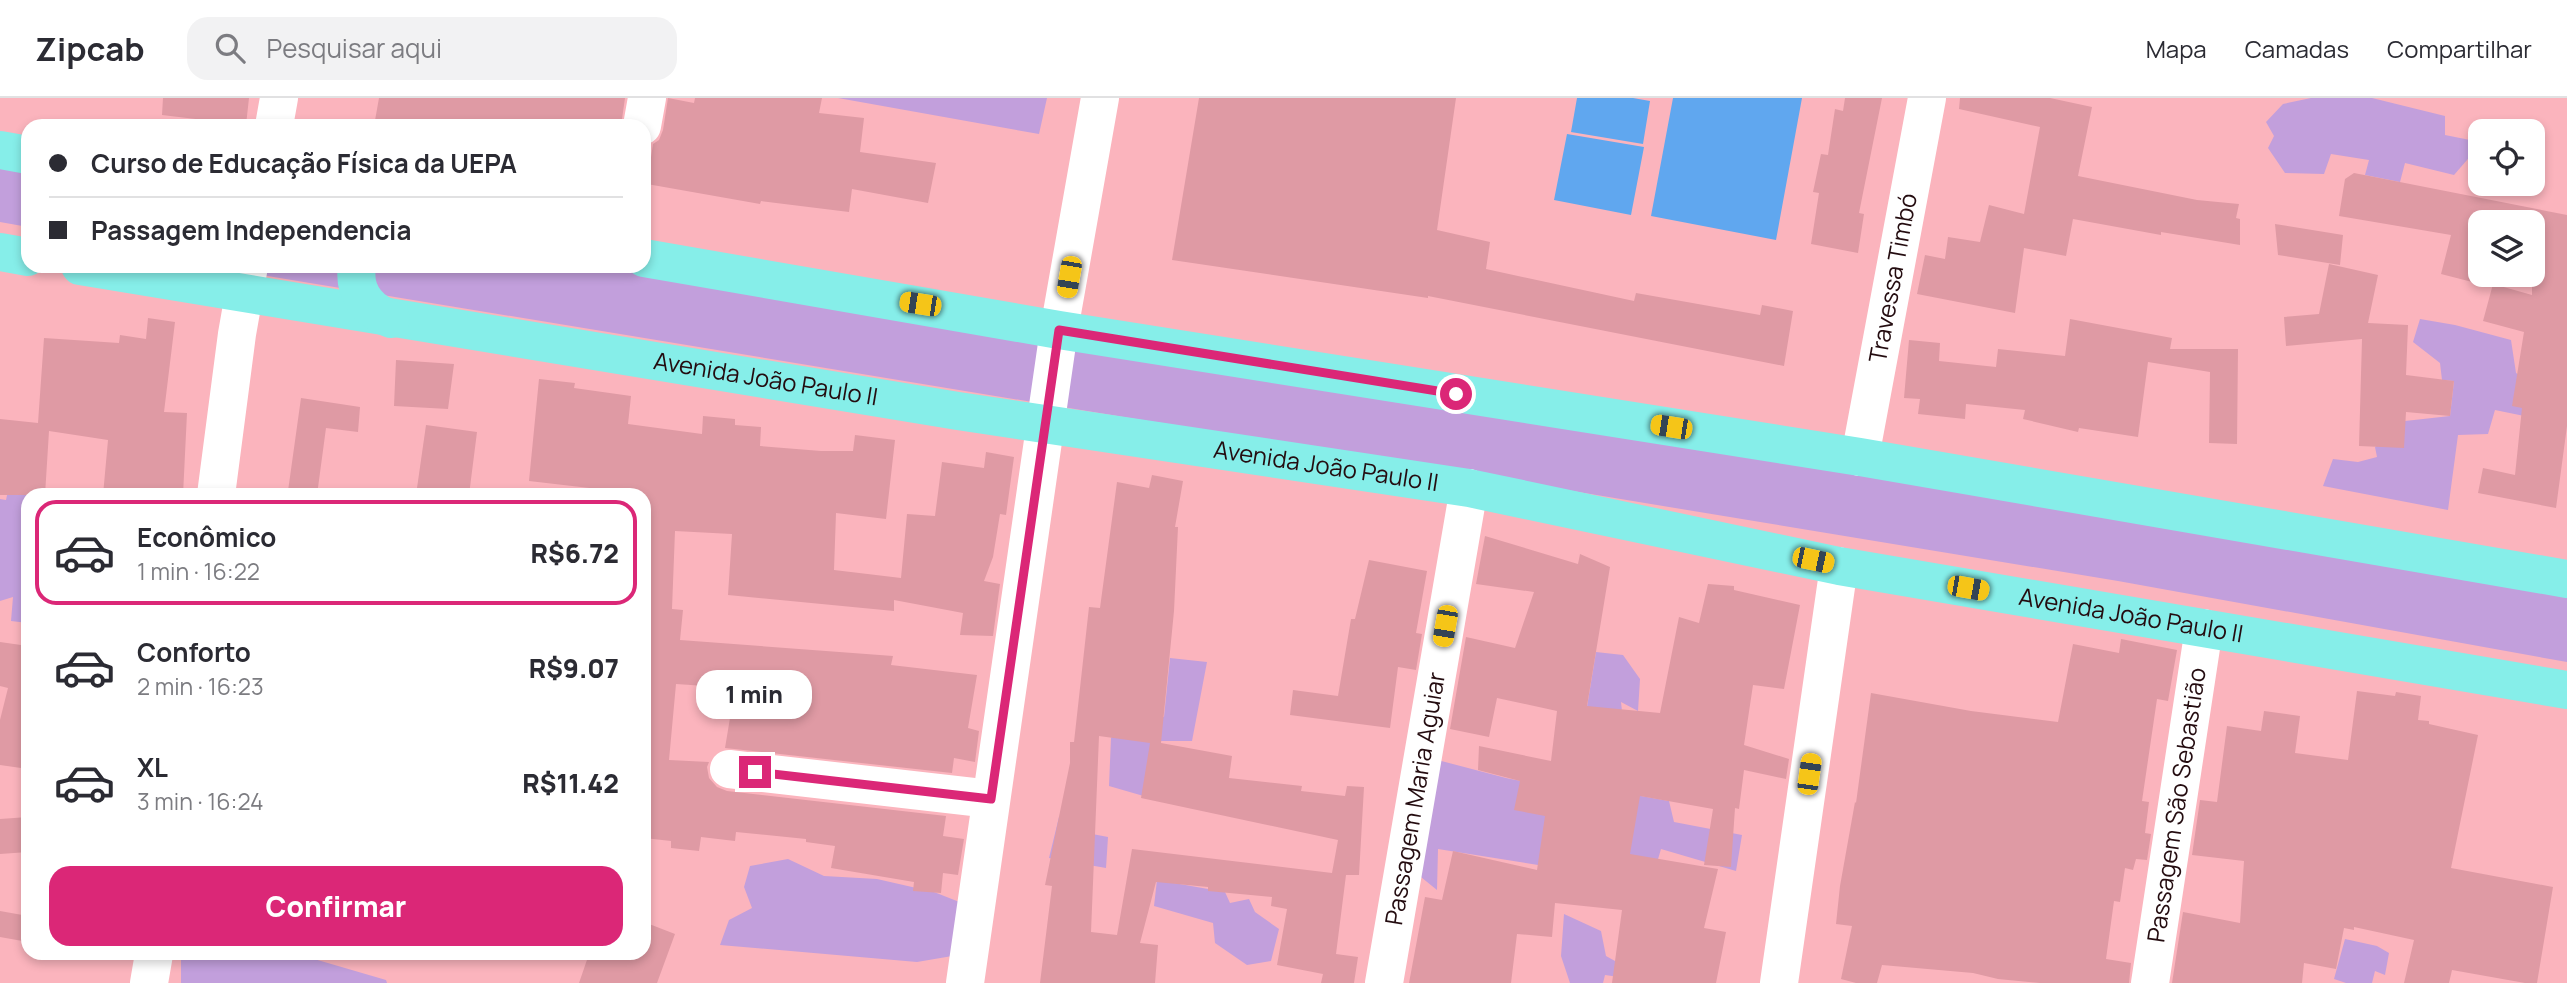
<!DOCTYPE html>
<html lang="pt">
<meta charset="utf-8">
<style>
:root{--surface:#fff;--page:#f2f2f3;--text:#2b2b33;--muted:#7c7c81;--line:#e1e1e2;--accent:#db2777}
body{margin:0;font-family:Manrope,sans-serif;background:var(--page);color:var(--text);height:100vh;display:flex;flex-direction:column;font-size:26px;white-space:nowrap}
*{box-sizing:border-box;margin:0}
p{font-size:23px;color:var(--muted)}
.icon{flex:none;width:38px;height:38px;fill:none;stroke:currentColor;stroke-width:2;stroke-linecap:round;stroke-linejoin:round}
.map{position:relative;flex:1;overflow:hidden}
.drawer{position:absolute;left:21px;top:390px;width:630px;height:472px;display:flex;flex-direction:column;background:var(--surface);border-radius:21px;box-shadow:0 4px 10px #0003}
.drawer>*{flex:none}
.hud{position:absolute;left:21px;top:21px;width:630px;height:154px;border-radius:21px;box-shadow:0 4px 10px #0003;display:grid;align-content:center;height:154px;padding:0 28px;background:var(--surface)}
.controls{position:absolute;left:2468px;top:21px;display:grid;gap:14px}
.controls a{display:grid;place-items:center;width:77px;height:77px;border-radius:14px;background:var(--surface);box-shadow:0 4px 10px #0003;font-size:35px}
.end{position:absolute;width:32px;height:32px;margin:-16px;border:9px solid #db2777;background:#fff;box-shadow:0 0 0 4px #fff}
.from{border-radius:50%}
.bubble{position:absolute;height:49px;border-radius:21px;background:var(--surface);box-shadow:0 4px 10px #0003;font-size:23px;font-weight:800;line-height:49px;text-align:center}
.car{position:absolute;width:21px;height:42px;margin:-21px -10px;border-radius:9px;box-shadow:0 0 5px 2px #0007;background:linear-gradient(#f5c518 24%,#345 0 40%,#f5c518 0 76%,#345 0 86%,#f5c518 0)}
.hud b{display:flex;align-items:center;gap:24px;height:66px;font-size:26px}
.hud b+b{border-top:2px solid var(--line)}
.hud i{width:18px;height:18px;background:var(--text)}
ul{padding:12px 0 0;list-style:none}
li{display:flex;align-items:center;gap:21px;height:105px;margin:0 14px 10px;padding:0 14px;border:4px solid transparent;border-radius:21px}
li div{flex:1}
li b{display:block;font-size:26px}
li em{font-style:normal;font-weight:800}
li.active{border-color:var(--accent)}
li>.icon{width:63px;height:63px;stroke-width:1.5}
.cta{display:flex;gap:14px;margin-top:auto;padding:14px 28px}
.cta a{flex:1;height:80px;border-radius:21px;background:var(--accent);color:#fff;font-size:28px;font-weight:800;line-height:80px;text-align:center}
header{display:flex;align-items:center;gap:42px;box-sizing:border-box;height:98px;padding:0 35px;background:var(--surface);border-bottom:2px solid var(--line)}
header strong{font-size:33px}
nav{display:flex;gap:38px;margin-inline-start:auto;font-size:24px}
.search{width:490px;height:63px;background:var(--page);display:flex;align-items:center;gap:18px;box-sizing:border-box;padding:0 24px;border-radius:21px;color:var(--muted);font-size:26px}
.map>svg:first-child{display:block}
.green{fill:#c29fdc}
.water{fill:#60a7ef}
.building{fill:#df9aa4;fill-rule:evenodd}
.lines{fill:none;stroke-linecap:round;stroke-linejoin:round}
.minor{stroke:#fff;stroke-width:38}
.major{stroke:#86eee9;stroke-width:38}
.route{stroke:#db2777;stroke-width:9}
.labels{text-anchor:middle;stroke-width:7;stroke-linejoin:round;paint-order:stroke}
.street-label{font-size:24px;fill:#240c10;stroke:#fbe4e7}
</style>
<header>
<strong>Zipcab</strong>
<div class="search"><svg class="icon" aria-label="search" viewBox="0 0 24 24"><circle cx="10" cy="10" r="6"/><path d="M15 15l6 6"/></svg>Pesquisar aqui</div>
<nav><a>Mapa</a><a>Camadas</a><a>Compartilhar</a></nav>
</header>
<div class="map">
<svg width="2567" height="885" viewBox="0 0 2567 885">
<rect width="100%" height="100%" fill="#fbb4bd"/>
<path class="green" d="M 838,0 L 1047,0 L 1039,36 Z
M 2311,0 L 2372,0 L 2445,18 L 2445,37 L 2480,44 L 2480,47 L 2454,77 L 2405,65 L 2400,84 L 2365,77 L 2369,62 L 2331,56 L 2324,76 L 2285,75 L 2268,50 L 2274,38 L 2266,24 L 2283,6 Z
M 0,58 L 28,63 L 28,129 L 0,124 Z
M 207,168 L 625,168 L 2415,468 L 2567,495 L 2567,564 L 2118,483 Z
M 2420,221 L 2455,227 L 2511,242 L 2516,275 L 2539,289 L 2534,320 L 2495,312 L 2488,336 L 2458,337 L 2448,412 L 2323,388 L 2333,361 L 2358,364 L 2377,359 L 2375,349 L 2405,323 L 2450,318 L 2454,283 L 2442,282 L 2440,265 L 2413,244 Z
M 20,367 L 28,398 L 28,525 L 11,523 L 13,499 L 0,503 L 0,401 L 6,402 L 13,370 Z
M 1596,554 L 1623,557 L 1640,581 L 1638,613 L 1621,604 L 1624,632 L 1586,615 Z
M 1170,560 L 1207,564 L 1192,643 L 1151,643 L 1147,699 L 1109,688 L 1111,640 L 1126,615 L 1164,619 Z
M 1430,660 L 1506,680 L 1593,697 L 1607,692 L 1669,703 L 1674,724 L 1742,737 L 1736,773 L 1661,751 L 1651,785 L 1438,751 L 1437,792 L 1411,771 Z
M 1059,719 L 1087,735 L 1108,739 L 1106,770 L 1049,760 Z
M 788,761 L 824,778 L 877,781 L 934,794 L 967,807 L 958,857 L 917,864 L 720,847 L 729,822 L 752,810 L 744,789 L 750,768 Z
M 1157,782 L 1225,794 L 1230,805 L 1249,801 L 1255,814 L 1279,831 L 1271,863 L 1247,867 L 1215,845 L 1213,825 L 1154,808 Z
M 1564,816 L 1601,833 L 1606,858 L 1615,863 L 1649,869 L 1647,883 L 1605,877 L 1603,885 L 1570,885 L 1561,858 Z
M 2345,841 L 2377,848 L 2389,855 L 2385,877 L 2375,873 L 2372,885 L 2346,885 L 2334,881 Z
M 181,856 L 297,856 L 386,882 L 387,885 L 181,885 Z"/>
<path class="water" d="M 1577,0 L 1633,0 L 1650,3 L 1643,46 L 1571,34 Z
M 1673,0 L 1802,0 L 1776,142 L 1651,118 Z
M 1567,36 L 1644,49 L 1631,117 L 1554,102 Z"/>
<path class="building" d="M 163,0 L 249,0 L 246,27 L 162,17 Z
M 379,0 L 625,0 L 621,28 L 374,28 Z
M 668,0 L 694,5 L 695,0 L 822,0 L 819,15 L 864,20 L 860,54 L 936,65 L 928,105 L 852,91 L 849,114 L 761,103 L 760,106 L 647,86 L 653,46 L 659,42 L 663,32 Z
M 1199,0 L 1456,0 L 1437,132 L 1490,144 L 1486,171 L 1634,203 L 1636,195 L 1760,217 L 1762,207 L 1793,213 L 1784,268 L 1428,198 L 1428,200 L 1172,162 Z
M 1845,0 L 1882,0 L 1859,115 L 1864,116 L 1858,155 L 1811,146 L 1819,95 L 1813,94 L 1821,56 L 1828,57 L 1835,11 L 1843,13 Z
M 1960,0 L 2050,0 L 2092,9 L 2078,78 L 2197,102 L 2239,106 L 2236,120 L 2240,121 L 2240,147 L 2161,134 L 2161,137 L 2073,121 L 2066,158 L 2024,150 L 2015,215 L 1917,196 L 1925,157 L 1945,161 L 1948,139 L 1980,144 L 1989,107 L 2024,116 L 2040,29 L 1959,11 Z
M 2354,75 L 2567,117 L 2567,328 L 2556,410 L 2478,395 L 2483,370 L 2515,377 L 2522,310 L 2512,308 L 2524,234 L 2483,223 L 2493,186 L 2532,197 L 2532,124 L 2480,124 L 2480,186 L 2441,176 L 2451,137 L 2339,118 L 2345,81 Z
M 2275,126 L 2343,137 L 2340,167 L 2278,157 Z
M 2329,166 L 2378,177 L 2368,225 L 2408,227 L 2406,277 L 2454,283 L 2450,318 L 2406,314 L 2404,350 L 2359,348 L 2362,241 L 2286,248 L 2284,219 L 2319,216 Z
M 148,220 L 175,224 L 164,314 L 187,315 L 183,397 L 103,397 L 108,342 L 49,333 L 45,397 L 0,397 L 0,321 L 38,325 L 44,240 L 119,245 L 120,237 L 146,241 Z
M 2070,221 L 2172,240 L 2170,251 L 2238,251 L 2237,346 L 2209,345 L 2210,274 L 2148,264 L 2138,339 L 2079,330 L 2078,334 L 2023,321 L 2025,312 L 1966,306 L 1965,321 L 1918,316 L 1920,301 L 1904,300 L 1909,242 L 1940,245 L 1939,263 L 1996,269 L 1998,251 L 2065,258 Z
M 396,262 L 454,266 L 448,311 L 394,308 Z
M 539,281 L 575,285 L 574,290 L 631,298 L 628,326 L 702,336 L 703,318 L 735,321 L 735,327 L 761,329 L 760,348 L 821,353 L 853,353 L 855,337 L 895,342 L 886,421 L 836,415 L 834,472 L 901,480 L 907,416 L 935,418 L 942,364 L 984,370 L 986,354 L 1014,359 L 1006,417 L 1000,416 L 993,459 L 984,483 L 1000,486 L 993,538 L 960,537 L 963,515 L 894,502 L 894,513 L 728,497 L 732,436 L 675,433 L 672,511 L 683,512 L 680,542 L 893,558 L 891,567 L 977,577 L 968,630 L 979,633 L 975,664 L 954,660 L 952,675 L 725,650 L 735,590 L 676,586 L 669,662 L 709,664 L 707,669 L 709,680 L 717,689 L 727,693 L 946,718 L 943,738 L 964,741 L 958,777 L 943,775 L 941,795 L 913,793 L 914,784 L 831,770 L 835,748 L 806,744 L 806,741 L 736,734 L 735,743 L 701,739 L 699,753 L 671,750 L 671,743 L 644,740 L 644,397 L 597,397 L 598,391 L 529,383 Z
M 301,300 L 360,309 L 358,334 L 326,330 L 317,397 L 288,393 Z
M 426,327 L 477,334 L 469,397 L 416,397 Z
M 1152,377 L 1183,383 L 1175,429 L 1178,429 L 1174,513 L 1161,645 L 1232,658 L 1229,680 L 1302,688 L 1301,693 L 1345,698 L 1347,688 L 1364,689 L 1359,777 L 1346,777 L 1336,856 L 1358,859 L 1354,885 L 1321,885 L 1323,876 L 1277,867 L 1287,811 L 1271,808 L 1272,799 L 1208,793 L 1208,789 L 1156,784 L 1140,845 L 1158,847 L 1155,885 L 1040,885 L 1052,788 L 1045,787 L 1070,665 L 1070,644 L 1074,644 L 1089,509 L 1100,510 L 1117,384 L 1149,390 ZM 1099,638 L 1150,645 L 1141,700 L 1338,742 L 1332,775 L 1132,751 L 1117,837 L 1091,834 Z
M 1485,438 L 1578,466 L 1580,456 L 1610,469 L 1587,608 L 1660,615 L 1679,519 L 1699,525 L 1708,486 L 1734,488 L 1734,492 L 1800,507 L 1784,591 L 1753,587 L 1744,647 L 1789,661 L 1786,681 L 1744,672 L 1739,711 L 1735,710 L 1731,769 L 1704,767 L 1713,711 L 1640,698 L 1630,756 L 1718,771 L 1704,830 L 1726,834 L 1716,885 L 1612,885 L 1622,812 L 1555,805 L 1552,839 L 1517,836 L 1511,885 L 1409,885 L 1425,799 L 1442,802 L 1453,753 L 1537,772 L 1545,718 L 1514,712 L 1520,683 L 1478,672 L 1479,648 L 1551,663 L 1557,613 L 1497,600 L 1489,639 L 1450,631 L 1466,539 L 1515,550 L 1534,494 L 1476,486 Z
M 1369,462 L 1427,473 L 1416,535 L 1422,536 L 1416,572 L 1398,569 L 1390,630 L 1290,617 L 1293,592 L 1338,598 L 1351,521 L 1355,521 Z
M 2121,541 L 2177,552 L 2168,603 L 2157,601 L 2142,703 L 2149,704 L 2145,735 L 2151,736 L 2147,762 L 2136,761 L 2133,772 L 2125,770 L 2120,804 L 2114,803 L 2106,861 L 2131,865 L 2129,885 L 2040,885 L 1998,881 L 1973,875 L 1882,867 L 1877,885 L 1856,885 L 1841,881 L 1852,828 L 1836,826 L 1840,788 L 1855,704 L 1856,705 L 1871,595 L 1971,613 L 2058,624 L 2073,546 L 2119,555 Z
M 0,544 L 28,548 L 28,671 L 0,667 L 0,622 L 8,590 L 0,588 Z
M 2357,593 L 2395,598 L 2396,594 L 2421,598 L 2418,622 L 2429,623 L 2429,626 L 2478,637 L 2451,770 L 2553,789 L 2537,885 L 2525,885 L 2452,872 L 2449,885 L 2404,885 L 2414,842 L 2354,829 L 2354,832 L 2344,830 L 2336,871 L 2304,865 L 2302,885 L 2172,885 L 2183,814 L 2240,825 L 2244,763 L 2192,757 L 2200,702 L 2217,704 L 2227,628 L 2261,633 L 2264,613 L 2300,618 L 2295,655 L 2348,662 Z
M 28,719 L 28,754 L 0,756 L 0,721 Z
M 0,813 L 28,818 L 28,844 L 0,839 Z
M 644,824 L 675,836 L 657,885 L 579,885 L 589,856 L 644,856 Z"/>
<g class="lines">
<g class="minor">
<path d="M 274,28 L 279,0"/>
<path d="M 642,28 L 647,0"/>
<path id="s1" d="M 1860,359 L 1927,0"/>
<path d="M 216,397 L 237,236 L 249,168"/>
<path d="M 729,671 L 991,701"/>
<path d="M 149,885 L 154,856"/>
<path d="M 965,885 L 1059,232 L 1100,0"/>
<path id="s2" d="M 1384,885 L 1469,390"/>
<path d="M 1779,885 L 1839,468"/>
<path id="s3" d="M 2150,885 L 2204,530"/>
</g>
<g class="major">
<path d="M 0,52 L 28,57"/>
<path d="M 0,154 L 28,159"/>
<path d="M 644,160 L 1059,232 L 1860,359 L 2567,481"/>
<path id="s4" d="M 80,168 L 958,313 L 1469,390 L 1839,468 L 2567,592"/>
<path d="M 357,168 C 353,194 367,212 391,221"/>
</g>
</g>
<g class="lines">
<path class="route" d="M 755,674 L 991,701 L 1059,232 L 1456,296"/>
</g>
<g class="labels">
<g class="street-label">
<text dy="8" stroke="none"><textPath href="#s1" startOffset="182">Travessa Timbó</textPath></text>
<text dy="8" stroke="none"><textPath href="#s4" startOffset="695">Avenida João Paulo II</textPath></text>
<text dy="8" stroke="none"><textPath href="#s4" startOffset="1262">Avenida João Paulo II</textPath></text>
<text dy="8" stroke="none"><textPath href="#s4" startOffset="2081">Avenida João Paulo II</textPath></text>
<text dy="8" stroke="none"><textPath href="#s2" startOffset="187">Passagem Maria Aguiar</textPath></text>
<text dy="8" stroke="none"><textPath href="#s3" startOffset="180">Passagem São Sebastião</textPath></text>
</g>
</g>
</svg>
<div class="controls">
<a><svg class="icon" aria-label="locate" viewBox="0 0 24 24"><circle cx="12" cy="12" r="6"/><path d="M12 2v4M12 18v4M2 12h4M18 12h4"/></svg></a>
<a><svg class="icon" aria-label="layers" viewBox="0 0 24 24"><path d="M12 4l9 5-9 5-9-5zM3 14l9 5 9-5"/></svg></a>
</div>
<i class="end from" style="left:1456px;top:296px"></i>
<i class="end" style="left:755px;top:674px"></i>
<div class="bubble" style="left:696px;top:572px;width:116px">1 min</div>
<i class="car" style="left:1069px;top:179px;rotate:190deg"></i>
<i class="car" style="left:920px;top:206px;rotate:279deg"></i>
<i class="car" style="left:1671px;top:329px;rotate:279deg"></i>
<i class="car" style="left:1813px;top:462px;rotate:102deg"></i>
<i class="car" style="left:1968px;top:490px;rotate:100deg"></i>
<i class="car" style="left:1445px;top:528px;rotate:190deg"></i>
<i class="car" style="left:1809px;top:676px;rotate:8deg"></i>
<div class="hud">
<b><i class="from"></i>Curso de Educação Física da UEPA</b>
<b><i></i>Passagem Independencia</b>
</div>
<section class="drawer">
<ul>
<li class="active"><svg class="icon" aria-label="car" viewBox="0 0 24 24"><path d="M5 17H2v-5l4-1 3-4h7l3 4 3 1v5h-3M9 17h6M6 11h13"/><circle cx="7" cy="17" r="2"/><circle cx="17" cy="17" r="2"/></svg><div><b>Econômico</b><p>1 min · 16:22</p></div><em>R$6.72</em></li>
<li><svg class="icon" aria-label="car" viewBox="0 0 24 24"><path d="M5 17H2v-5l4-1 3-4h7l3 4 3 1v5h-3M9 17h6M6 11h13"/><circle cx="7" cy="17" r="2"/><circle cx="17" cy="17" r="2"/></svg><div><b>Conforto</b><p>2 min · 16:23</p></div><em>R$9.07</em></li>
<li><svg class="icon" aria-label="car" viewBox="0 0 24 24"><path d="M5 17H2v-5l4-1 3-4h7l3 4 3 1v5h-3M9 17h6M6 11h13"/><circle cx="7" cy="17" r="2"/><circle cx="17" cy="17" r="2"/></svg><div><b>XL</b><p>3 min · 16:24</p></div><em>R$11.42</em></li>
</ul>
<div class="cta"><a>Confirmar</a></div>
</section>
</div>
